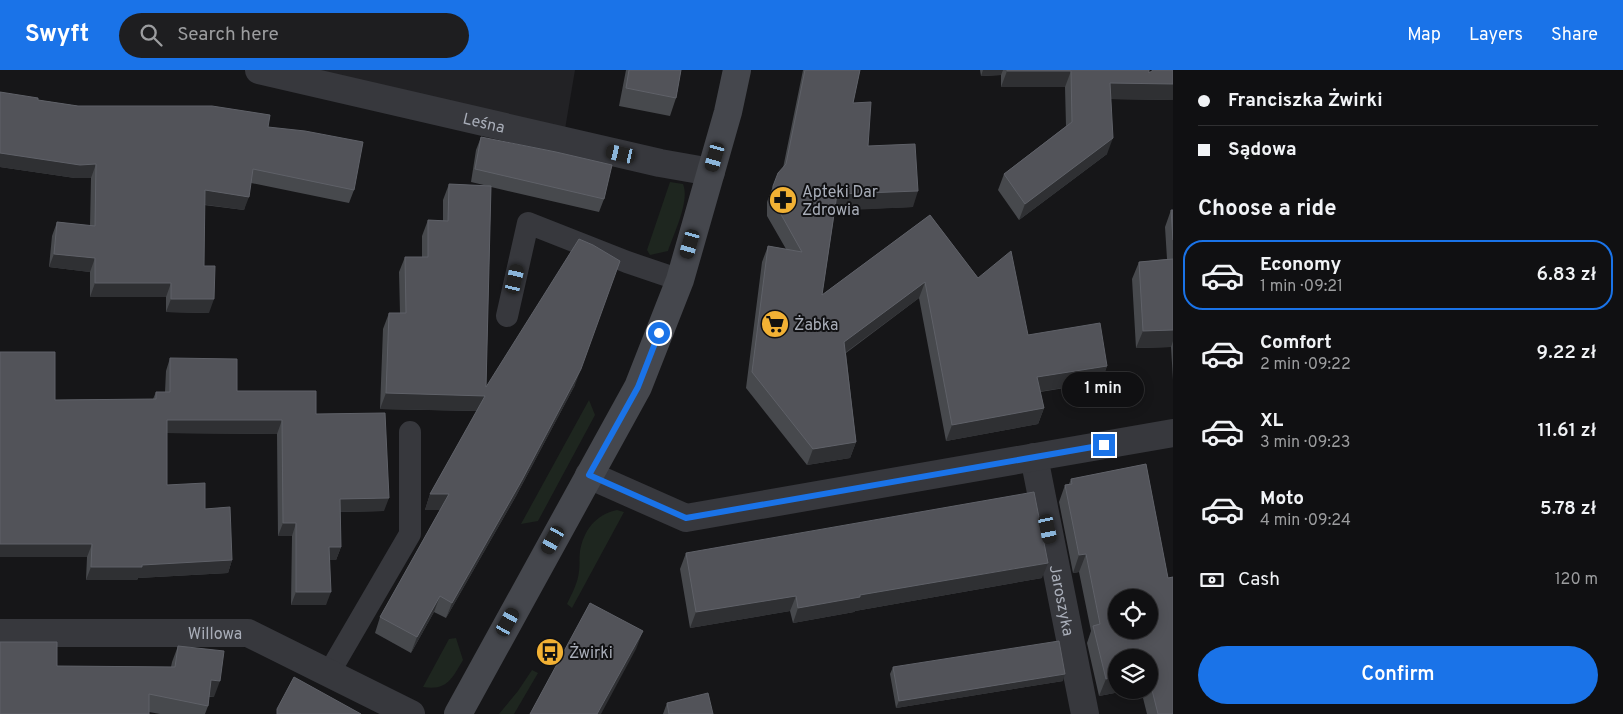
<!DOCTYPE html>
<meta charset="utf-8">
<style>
:root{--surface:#101012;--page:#1e1e20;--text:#f1f3f6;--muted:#9c9d9f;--line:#303032;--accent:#1a73e8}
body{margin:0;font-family:Overpass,sans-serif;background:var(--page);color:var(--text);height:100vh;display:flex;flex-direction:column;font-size:19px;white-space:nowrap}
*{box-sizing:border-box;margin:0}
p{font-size:16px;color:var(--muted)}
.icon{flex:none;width:28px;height:28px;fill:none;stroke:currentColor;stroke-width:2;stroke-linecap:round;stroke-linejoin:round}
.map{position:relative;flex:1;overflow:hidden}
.drawer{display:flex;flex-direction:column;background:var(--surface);width:450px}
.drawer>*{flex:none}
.guide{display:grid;align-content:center;height:110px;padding:0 25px;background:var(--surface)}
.buttons{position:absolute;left:1108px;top:519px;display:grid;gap:10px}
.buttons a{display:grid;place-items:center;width:50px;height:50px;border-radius:50%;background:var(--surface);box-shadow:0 2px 12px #0003,0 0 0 1px var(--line);font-size:25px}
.end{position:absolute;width:22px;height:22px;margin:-11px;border:6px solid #1a73e8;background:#fff;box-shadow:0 0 0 2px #fff}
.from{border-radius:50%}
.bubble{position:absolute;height:35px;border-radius:18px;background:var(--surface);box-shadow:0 2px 12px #0003,0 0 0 1px var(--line);font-size:16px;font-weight:600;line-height:35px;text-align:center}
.car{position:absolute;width:15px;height:30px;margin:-15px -8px;border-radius:6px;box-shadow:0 0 4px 1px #0007;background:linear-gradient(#222 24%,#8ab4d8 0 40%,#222 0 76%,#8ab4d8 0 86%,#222 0)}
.guide b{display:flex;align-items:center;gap:18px;height:48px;font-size:19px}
.guide b+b{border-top:1px solid var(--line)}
.guide i{width:12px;height:12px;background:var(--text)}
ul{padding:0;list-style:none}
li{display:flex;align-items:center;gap:15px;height:70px;margin:0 10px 8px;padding:0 15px;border:2px solid transparent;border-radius:20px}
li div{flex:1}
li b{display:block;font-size:19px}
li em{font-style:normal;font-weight:600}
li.active{border-color:var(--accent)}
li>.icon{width:45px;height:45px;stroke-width:1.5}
h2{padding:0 25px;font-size:22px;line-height:60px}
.pay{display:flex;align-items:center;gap:12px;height:55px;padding:0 25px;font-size:19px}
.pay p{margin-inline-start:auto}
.action{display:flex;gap:10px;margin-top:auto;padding:10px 25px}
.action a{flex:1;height:58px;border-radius:30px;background:var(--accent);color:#fff;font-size:20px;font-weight:600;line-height:58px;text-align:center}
header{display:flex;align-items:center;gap:30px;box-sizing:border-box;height:70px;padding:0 25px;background:var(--accent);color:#fff}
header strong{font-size:24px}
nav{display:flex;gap:28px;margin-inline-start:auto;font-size:18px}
.search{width:350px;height:45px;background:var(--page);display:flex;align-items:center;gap:12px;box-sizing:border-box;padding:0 18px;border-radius:28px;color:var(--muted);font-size:19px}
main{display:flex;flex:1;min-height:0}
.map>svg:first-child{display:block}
.built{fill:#222225}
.green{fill:#1e261f}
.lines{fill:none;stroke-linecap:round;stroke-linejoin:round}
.lane{stroke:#37383d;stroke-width:22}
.street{stroke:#37383d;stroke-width:28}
.secondary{stroke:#45474d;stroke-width:28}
.wall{fill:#47494d;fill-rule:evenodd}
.shaded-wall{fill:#2f3033}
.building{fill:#525359;stroke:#5f6168;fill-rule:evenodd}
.route{stroke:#1a73e8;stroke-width:6}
.labels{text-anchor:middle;stroke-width:4;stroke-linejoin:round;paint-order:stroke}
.street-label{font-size:16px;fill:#a8adb8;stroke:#111113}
.poi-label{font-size:16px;fill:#a8adb8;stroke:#111113;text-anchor:start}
</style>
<header>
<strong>Swyft</strong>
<div class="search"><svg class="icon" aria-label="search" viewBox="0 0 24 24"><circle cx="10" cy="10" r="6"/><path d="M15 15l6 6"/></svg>Search here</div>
<nav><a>Map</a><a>Layers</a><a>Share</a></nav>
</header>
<main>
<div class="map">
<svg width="1173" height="644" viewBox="0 0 1173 644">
<rect width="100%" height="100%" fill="#161618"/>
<path class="built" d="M 259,0 L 575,0 L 563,71 Z"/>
<path class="green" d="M 670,112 L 683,114 C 690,131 674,163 668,181 L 650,185 L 647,180 Z
M 589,330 L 595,345 L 538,451 L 521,454 Z
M 617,440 L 624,442 L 572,538 L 567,534 C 572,523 578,513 579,501 C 580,495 579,488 580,481 C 584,460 595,445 617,440 Z
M 456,568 L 463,590 C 452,608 448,621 423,617 L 449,569 Z
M 532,600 L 538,603 L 514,644 L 499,644 L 518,621 Z"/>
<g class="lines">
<path class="lane" d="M 507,246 L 528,153 L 627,192 L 680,210
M 329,603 L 410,464 L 410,362"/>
<g class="street">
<path id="s1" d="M 259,0 L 660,93 L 711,102"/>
<path id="s2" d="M 1034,387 L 1085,644"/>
<path d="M 589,405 L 686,448 L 1173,363"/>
<path id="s3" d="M 0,563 L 248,563 L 411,644"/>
</g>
<path class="secondary" d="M 458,644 L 638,317 L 680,210 L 728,42 L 737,0"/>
</g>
<path class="wall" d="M 626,0 L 681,0 L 676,28 L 670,46 L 619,36 Z
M 803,0 L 860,0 L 853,33 L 868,76 L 913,137 L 835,140 L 822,225 L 930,145 L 978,208 L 1028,265 L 1107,296 L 1101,312 L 1040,322 L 1044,338 L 1038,354 L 946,371 L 919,228 L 846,283 L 856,372 L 850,388 L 807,395 L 746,318 L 762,192 L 768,176 L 786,179 L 767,146 L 767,132 L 773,116 L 783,98 Z
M 980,0 L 1149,0 L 1149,3 L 1173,0 L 1173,30 L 1111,29 L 1107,84 L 1019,150 L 998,120 L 1004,104 L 1066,56 L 1065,17 L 1001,17 L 1001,5 L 981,6 Z
M 0,22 L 38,30 L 78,36 L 268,57 L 354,120 L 349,133 L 251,113 L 244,140 L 204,135 L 204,196 L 209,243 L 166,242 L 166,227 L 90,227 L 90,202 L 49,197 L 52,166 L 57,152 L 90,156 L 91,108 L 75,108 L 0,97 Z
M 481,67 L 604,129 L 599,142 L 491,117 L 486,317 L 575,315 L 516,426 L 446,548 L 434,542 L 411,583 L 375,563 L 380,547 L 440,440 L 425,440 L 430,424 L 477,341 L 380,339 L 383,259 L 389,243 L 400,243 L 399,202 L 405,187 L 422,187 L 422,166 L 428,150 L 443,151 L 443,130 L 449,114 L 488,116 L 471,112 L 476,80 Z
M 1171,140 L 1173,140 L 1173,310 L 1171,277 L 1136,278 L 1132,209 L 1139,192 L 1167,189 L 1165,157 Z
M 0,282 L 55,330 L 153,329 L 156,322 L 165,322 L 166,301 L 170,288 L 237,321 L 316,344 L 384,441 L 340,442 L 341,477 L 336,490 L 330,490 L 326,535 L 291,535 L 292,466 L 278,466 L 277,364 L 167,363 L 167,415 L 205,439 L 232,490 L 228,503 L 138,508 L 137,510 L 86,510 L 87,487 L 0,487 Z
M 1146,394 L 1168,508 L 1173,507 L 1173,644 L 1147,644 L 1141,620 L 1149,620 L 1149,588 L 1116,588 L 1116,620 L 1130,620 L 1099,626 L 1087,573 L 1091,561 L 1079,502 L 1073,503 L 1059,432 L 1065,415 L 1069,414 L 1071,409 ZM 1116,528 L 1149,528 L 1149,560 L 1116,560 Z
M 686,483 L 1042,508 L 855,541 L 854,542 L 793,553 L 790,541 L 690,558 L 680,499 Z
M 178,576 L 214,627 L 209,627 L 208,636 L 205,644 L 160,644 L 149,642 L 57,596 L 171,597 L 172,592 Z
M 893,597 L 1063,611 L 896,638 L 890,604 Z
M 667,633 L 713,644 L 663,644 Z"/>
<path class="shaded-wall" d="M 983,0 L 1003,0 L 1001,5 L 981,6 Z
M 1007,1 L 1071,1 L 1065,17 L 1001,17 Z
M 1110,13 L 1173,14 L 1173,30 L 1104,29 Z
M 1113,68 L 1107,84 L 1019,150 L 1025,134 Z
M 0,83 L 96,94 L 91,108 L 75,108 L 0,97 Z
M 205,120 L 249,127 L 244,140 L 200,134 Z
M 918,121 L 913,137 L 831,141 L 837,124 Z
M 54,184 L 95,188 L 90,202 L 49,197 Z
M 925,212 L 919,228 L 838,288 L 844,272 Z
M 95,213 L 171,213 L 166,227 L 90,227 Z
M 171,229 L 214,229 L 209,243 L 166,242 Z
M 1173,260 L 1173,271 L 1171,277 L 1136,278 L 1143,261 Z
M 1107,296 L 1101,312 L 1031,323 L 1037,307 Z
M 581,299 L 575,315 L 516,426 L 446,548 L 452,533 Z
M 386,323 L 485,326 L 480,341 L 380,339 Z
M 1044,338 L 1038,354 L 946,371 L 952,355 Z
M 167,350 L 282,350 L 277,364 L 162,363 Z
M 856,372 L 850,388 L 807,395 L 813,379 Z
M 430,424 L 449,424 L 443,440 L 425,440 Z
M 389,428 L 384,441 L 335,442 L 340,429 Z
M 283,453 L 296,453 L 292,466 L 278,466 Z
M 0,474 L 92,474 L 87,487 L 0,487 Z
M 329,477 L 341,477 L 336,490 L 325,490 Z
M 1086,484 L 1079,502 L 1073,503 L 1079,485 Z
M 232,490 L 228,503 L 138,508 L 137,510 L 86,510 L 91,497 Z
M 1048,493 L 1042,508 L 855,541 L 854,542 L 793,553 L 798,538 L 860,525 Z
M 296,522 L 331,522 L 326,535 L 291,535 Z
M 440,526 L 434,542 L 411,583 L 417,567 Z
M 796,526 L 790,541 L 690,558 L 696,542 Z
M 643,561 L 636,579 L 601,644 L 597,644 Z
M 1065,604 L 1063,611 L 896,638 L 899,631 Z
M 1116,606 L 1116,620 L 1130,620 L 1099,626 L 1106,609 Z
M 211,610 L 220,611 L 214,627 L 205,626 Z"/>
<path class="building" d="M 629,0 L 681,0 L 676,28 L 626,18 Z
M 805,0 L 860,0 L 853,33 L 871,32 L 868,76 L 915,74 L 918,121 L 837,124 L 822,225 L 930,145 L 978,208 L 1011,181 L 1028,265 L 1100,253 L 1107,296 L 1037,307 L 1044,338 L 952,355 L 925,212 L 844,272 L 856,372 L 813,379 L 752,302 L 768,176 L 802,182 L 773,130 L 773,116 L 778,103 L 786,94 Z
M 1007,0 L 1149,0 L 1149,3 L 1153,0 L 1173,0 L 1173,14 L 1110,13 L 1113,68 L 1025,134 L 1004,104 L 1072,52 L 1071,1 L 1007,1 Z
M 0,22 L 38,28 L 38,30 L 78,36 L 212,36 L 270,45 L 268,57 L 305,61 L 363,72 L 354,120 L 253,99 L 249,127 L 205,120 L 204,196 L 215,196 L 214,229 L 171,229 L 171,213 L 95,213 L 95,188 L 54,184 L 57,152 L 95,156 L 96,94 L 80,95 L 0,83 Z
M 481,67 L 556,82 L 612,95 L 604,129 L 475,99 Z
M 449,114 L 491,116 L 486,317 L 579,169 L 593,175 L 620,191 L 581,299 L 522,410 L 452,533 L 440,526 L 417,567 L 380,547 L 449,424 L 430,424 L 485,326 L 386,323 L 389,243 L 406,243 L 405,187 L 428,187 L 428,150 L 448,151 Z
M 1171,140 L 1173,140 L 1173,170 Z
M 1173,189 L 1173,260 L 1143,261 L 1139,192 Z
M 0,282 L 55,282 L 55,330 L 156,329 L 156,322 L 170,322 L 170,288 L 237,289 L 237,321 L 316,321 L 316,344 L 385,343 L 389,428 L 340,429 L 341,477 L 329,477 L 331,522 L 296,522 L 296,453 L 283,453 L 282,350 L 167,350 L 167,415 L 205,413 L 205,439 L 230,437 L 232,490 L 142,495 L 142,497 L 91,497 L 92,474 L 0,474 Z
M 1146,394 L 1168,508 L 1173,507 L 1173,644 L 1158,644 L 1149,608 L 1149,588 L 1116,588 L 1116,606 L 1106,609 L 1093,556 L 1100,554 L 1086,484 L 1079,485 L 1065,415 L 1072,414 L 1071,409 ZM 1116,528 L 1149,528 L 1149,560 L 1116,560 Z
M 1034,422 L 1048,493 L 860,525 L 860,527 L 798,538 L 796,526 L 696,542 L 686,483 Z
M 590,533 L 643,561 L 597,644 L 530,644 Z
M 1059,571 L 1065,604 L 899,631 L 893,597 Z
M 0,572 L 57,572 L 57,596 L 175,597 L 178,576 L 224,581 L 220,611 L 211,610 L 208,636 L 149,624 L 149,644 L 0,644 Z
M 294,607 L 361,644 L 277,644 L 277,639 Z
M 708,623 L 713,644 L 669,644 L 667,633 Z"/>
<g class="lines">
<path class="route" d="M 659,263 L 638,317 L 589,405 L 686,448 L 1104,375"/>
</g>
<defs>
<symbol id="pharmacy-disc" viewBox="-11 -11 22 22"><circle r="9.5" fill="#f2b134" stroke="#111113"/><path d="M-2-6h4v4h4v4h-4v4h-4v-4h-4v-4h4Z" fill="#111"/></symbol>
<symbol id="supermarket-disc" viewBox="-11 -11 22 22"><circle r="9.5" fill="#f2b134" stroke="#111113"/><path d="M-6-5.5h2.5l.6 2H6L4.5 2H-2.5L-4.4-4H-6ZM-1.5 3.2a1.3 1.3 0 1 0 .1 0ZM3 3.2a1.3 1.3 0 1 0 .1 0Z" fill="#111"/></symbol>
<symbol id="bus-disc" viewBox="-11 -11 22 22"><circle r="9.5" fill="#f2b134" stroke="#111113"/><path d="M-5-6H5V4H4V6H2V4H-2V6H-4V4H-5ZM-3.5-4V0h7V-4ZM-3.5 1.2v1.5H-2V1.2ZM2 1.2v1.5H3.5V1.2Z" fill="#111"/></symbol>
</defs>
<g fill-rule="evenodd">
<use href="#pharmacy-disc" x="767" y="114" width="32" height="32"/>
<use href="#supermarket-disc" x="759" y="238" width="32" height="32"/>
<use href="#bus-disc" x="534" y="566" width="32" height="32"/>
</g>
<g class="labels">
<g class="street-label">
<text dy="6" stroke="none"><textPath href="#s1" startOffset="231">Leśna</textPath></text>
<text dy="6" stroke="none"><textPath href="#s2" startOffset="146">Jaroszyka</textPath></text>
<text dy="6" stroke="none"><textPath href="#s3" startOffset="215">Willowa</textPath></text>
</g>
<g class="poi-label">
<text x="802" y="127">Apteki Dar<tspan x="802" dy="18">Zdrowia</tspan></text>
<text x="794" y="260">Żabka</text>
<text x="569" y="588">Żwirki</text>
</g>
</g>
</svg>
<div class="buttons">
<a><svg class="icon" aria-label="locate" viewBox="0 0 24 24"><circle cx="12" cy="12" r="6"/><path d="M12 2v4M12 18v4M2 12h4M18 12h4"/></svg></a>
<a><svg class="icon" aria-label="layers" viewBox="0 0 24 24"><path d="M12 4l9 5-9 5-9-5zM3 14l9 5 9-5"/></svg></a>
</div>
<i class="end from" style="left:659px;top:263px"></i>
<i class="end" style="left:1104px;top:375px"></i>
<div class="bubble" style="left:1062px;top:302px;width:82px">1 min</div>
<i class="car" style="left:621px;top:84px;rotate:283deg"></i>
<i class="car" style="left:715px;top:87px;rotate:196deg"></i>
<i class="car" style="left:690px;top:174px;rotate:196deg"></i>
<i class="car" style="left:515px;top:209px;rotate:13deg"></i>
<i class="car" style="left:1048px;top:459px;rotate:168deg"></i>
<i class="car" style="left:553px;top:470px;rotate:209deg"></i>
<i class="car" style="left:508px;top:552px;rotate:29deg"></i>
</div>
<section class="drawer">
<div class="guide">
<b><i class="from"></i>Franciszka Żwirki</b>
<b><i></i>Sądowa</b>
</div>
<h2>Choose a ride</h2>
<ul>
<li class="active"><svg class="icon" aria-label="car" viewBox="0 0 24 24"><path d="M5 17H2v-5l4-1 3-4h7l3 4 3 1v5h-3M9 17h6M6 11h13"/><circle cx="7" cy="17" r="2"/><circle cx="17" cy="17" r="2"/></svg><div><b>Economy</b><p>1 min · 09:21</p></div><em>6.83 zł</em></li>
<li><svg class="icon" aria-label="car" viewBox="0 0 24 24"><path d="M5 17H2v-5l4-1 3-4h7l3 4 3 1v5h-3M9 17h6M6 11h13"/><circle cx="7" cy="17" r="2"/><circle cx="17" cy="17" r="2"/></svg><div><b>Comfort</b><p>2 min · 09:22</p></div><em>9.22 zł</em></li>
<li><svg class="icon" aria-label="car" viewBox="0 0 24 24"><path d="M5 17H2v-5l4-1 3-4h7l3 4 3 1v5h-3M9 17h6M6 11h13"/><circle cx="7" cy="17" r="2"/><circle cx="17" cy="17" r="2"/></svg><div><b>XL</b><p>3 min · 09:23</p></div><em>11.61 zł</em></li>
<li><svg class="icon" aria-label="car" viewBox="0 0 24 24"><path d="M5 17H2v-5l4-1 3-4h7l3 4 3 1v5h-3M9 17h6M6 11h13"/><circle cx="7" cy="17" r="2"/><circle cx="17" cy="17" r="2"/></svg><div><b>Moto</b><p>4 min · 09:24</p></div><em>5.78 zł</em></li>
</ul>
<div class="pay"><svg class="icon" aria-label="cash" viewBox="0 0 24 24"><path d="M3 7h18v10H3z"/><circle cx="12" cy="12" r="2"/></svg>Cash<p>120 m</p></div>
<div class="action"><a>Confirm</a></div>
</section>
</main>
